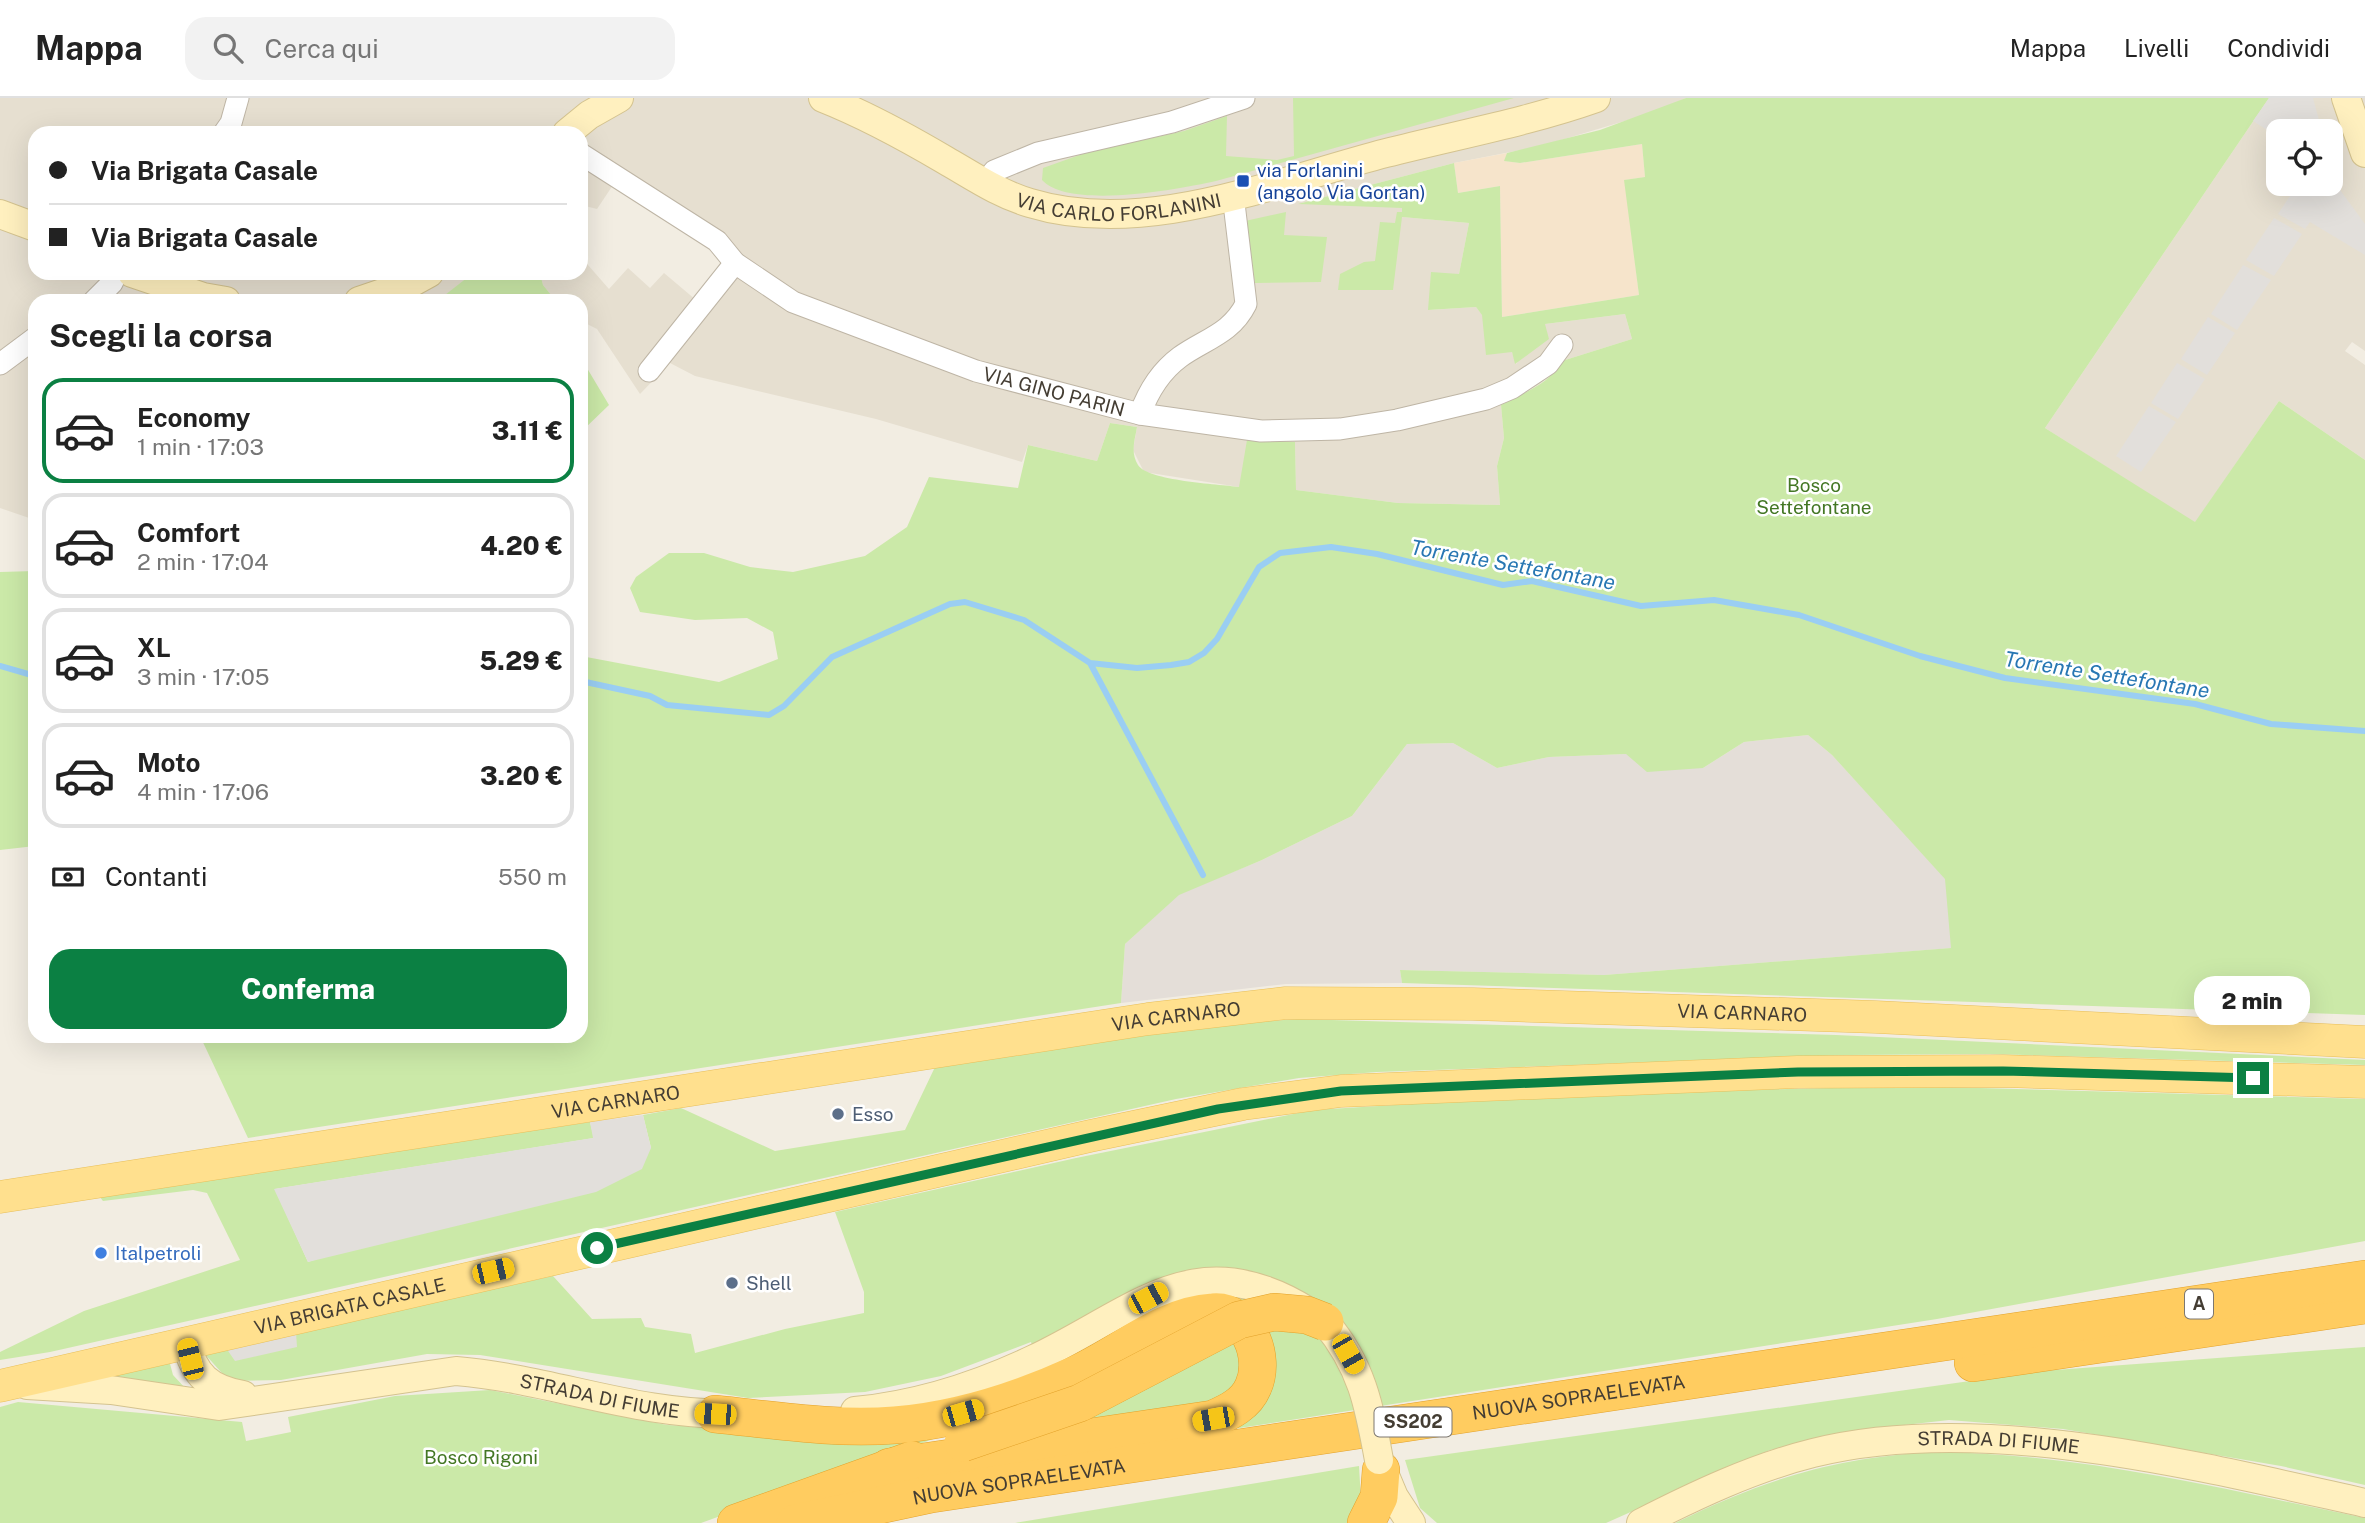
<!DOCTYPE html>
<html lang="it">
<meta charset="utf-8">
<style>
:root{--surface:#fff;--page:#f2f2f2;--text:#222;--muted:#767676;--line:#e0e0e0;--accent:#0b8043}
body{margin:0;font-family:"Public Sans",sans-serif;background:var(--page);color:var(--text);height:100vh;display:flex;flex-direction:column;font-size:26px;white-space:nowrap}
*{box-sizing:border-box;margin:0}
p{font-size:23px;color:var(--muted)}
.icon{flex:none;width:38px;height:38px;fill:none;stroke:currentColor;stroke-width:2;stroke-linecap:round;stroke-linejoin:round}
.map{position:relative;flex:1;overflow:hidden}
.panel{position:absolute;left:28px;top:196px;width:560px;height:749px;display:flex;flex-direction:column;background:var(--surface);border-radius:21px;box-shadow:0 7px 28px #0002}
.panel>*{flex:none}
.guide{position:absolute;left:28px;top:28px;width:560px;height:154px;border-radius:21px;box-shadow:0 7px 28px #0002;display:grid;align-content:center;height:154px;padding:0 21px;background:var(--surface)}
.tools{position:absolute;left:2266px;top:21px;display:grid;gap:14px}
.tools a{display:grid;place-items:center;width:77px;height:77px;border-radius:14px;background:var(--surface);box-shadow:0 7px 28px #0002;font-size:35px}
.end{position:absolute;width:32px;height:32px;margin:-16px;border:9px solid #0b8043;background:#fff;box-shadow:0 0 0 4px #fff}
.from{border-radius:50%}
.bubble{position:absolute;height:49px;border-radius:21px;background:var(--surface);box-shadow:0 7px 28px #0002;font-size:23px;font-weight:800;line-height:49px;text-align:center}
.car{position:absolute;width:21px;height:42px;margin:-21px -10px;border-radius:9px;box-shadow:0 0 5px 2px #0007;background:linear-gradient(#f5c518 24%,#345 0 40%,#f5c518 0 76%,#345 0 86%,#f5c518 0)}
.guide b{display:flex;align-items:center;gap:24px;height:66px;font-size:26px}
.guide b+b{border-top:2px solid var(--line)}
.guide i{width:18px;height:18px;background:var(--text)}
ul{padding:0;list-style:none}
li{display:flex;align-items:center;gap:21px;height:105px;margin:0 14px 10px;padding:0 7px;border:4px solid var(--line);border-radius:21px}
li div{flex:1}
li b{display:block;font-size:26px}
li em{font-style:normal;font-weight:800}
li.on{border-color:var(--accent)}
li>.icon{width:63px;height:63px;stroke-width:1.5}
h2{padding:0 21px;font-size:32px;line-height:84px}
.pay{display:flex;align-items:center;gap:18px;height:77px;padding:0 21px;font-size:26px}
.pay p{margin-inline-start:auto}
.action{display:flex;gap:14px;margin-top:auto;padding:14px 21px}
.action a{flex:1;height:80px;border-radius:21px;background:var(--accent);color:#fff;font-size:28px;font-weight:800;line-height:80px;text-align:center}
header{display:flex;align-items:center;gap:42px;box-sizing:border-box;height:98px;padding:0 35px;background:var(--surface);border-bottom:2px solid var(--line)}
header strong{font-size:33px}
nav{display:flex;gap:38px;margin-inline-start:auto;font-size:24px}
.search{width:490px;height:63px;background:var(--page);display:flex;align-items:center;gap:18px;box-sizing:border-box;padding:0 24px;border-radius:21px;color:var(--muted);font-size:26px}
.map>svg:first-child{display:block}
.residential{fill:#e6dfd0;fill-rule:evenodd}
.commercial{fill:#f6e4cb}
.industrial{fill:#e4ded8}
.green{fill:#cbe9a8}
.parking{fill:#e2dfdb}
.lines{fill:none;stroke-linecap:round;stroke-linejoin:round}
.stream{stroke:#9acef3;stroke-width:6}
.street-casing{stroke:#beb5a5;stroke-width:23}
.secondary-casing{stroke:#d4c38f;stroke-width:30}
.primary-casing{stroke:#e8bf5a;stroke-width:33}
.highway-casing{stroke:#e3a22b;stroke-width:38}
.street{stroke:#fff;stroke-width:21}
.secondary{stroke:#fff0bf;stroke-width:28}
.primary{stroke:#ffe08e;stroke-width:32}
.highway{stroke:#ffcc60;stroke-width:37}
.secondary-bridge-casing{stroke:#d4c38f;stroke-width:30;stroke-linecap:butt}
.highway-bridge-casing{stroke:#e3a22b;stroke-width:38;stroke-linecap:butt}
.secondary-bridge{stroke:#fff0bf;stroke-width:28}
.highway-bridge{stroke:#ffcc60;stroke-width:37}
.route{stroke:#0b8043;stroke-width:9}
.transit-dot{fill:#1a4fb4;stroke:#fff;stroke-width:2.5}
.service-dot{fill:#5c6f8a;stroke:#fff;stroke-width:2.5}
.shop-dot{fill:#3f7fe0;stroke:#fff;stroke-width:2.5}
.labels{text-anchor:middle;stroke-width:5;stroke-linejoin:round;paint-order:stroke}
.shield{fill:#fff;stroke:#7c7770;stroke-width:2}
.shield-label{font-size:18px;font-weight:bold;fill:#443d33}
.transit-label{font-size:19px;fill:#164399;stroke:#fff;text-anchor:start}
.street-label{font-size:19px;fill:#443d33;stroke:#fff}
.park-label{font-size:19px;fill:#437724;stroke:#fff}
.service-label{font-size:19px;fill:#4e5e75;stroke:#fff;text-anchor:start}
.shop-label{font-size:19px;fill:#366cbe;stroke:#fff;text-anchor:start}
.water-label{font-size:21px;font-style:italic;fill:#2877b3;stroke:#fff}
</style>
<header>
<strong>Mappa</strong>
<div class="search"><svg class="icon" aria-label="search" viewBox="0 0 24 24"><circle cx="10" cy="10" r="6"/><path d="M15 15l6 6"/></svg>Cerca qui</div>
<nav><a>Mappa</a><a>Livelli</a><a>Condividi</a></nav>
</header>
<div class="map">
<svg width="2365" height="1425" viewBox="0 0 2365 1425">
<rect width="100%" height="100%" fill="#f2ede2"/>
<path class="residential" d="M 0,0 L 1686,0 L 1655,14 L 1541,48 L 1454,65 L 1302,105 L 1402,109 L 1402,119 L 1469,125 L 1459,176 L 1429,212 L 1476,209 L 1512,254 L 1516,266 L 1545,226 L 1625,216 L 1632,241 L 1562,263 L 1557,272 L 1540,286 L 1501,307 L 1504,340 L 1497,368 L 1500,407 L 1398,405 L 1296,392 L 1295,344 L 1239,389 L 1144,374 L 1133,352 L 1137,329 L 1110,325 L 1097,363 L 1028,347 L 1022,364 L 876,321 L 695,278 L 670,265 L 640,296 L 597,231 L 581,223 L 581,203 L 556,203 L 543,187 L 540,175 L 581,175 L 581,159 L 609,191 L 628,170 L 650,190 L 664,175 L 696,202 L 724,165 L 716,152 L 613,87 L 597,111 L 581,107 L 581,35 L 35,35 L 35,175 L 473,175 L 446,197 L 477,198 L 490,203 L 35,203 L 35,422 L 0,410 Z
M 2269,0 L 2365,0 L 2365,253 L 2352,244 L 2345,253 L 2365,267 L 2365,362 L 2279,303 L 2195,425 L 2045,330 ZM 2278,33 L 2331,33 L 2331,86 L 2278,86 Z"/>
<path class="commercial" d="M 1642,46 L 1645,79 L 1625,82 L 1639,197 L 1502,219 L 1500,88 L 1458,95 L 1454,65 L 1507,55 L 1505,63 L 1520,65 Z"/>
<path class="industrial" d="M 1808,637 L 1832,657 L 1946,781 L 1952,850 L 1604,877 L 1400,872 L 1402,885 L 1286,886 L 1121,905 L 1125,846 L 1179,796 L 1262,762 L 1352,718 L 1407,646 L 1453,645 L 1497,670 L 1549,659 L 1626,656 L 1703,670 L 1744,644 Z"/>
<path class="green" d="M 1293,0 L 1514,0 L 1216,83 C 1180,91 1069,112 1042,82 L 1043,70 L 1088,54 L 1184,33 L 1227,18 L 1226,58 L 1277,62 L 1294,58 Z
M 1686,0 L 2269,0 L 2045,330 L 2195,424 L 2279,303 L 2365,362 L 2365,917 L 1402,885 L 1400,872 L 1604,877 L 1951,850 L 1945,781 L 1832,657 L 1808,637 L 1744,644 L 1703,670 L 1647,674 L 1626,656 L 1549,659 L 1497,670 L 1453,645 L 1407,646 L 1352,718 L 1262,762 L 1179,797 L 1125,846 L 1121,905 L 248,1040 L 200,938 L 581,938 L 581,558 L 719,584 L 778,561 L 773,534 L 747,520 L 695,522 L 640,514 L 630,490 L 636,479 L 669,455 L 704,455 L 750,469 L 793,474 L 865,458 L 907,429 L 929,379 L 1018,390 L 1028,347 L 1097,363 L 1110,325 L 1137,329 C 1135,342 1130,354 1138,367 C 1148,383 1218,386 1239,389 L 1247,342 L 1295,344 L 1296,392 L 1398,405 L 1500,407 L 1497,368 L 1504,340 L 1501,307 C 1523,295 1550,286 1562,263 L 1632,241 L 1625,216 L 1545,226 L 1549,241 L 1515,266 L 1512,254 L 1486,257 L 1482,217 L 1476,209 L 1428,212 L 1431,174 L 1459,176 L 1469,125 L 1402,119 L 1393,192 L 1338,192 L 1340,176 L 1364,164 L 1375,163 L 1380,124 L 1395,125 L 1397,114 L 1402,114 L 1402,110 L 1298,106 L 1454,65 L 1458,95 L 1500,88 L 1502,219 L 1639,197 L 1624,82 L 1645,79 L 1642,46 L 1520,65 L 1504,63 L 1507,55 L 1600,32 Z
M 1286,114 L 1284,137 L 1327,139 L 1321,184 L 1255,185 L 1245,123 Z
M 473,175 L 540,175 L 543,187 L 556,203 L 490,203 L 477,198 L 445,197 Z
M 581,260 L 609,307 L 581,334 Z
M 35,473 L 35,748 L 0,752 L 0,474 Z
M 1298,921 L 1836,937 L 2365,962 L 2365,967 L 1990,956 L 1850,957 L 1377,974 L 1299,980 L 1176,1001 L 50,1254 L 0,1262 L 0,1254 L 84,1213 L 240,1162 L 207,1095 L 193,1092 L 103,1103 L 99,1098 L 590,1024 L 594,1040 L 275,1091 L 308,1164 L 651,1050 L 643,1017 L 681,1010 L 775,1053 L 905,1032 L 935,969 L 1200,928 Z
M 1909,988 L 2365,1001 L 2365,1143 L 1937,1221 L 1182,1339 L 1229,1324 L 1258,1232 L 1041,1276 L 1031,1244 L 941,1278 L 865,1294 L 748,1300 L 480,1257 L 427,1256 L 281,1282 L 229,1283 L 204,1255 L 553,1178 L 592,1221 L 641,1220 L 645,1229 L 691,1236 L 695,1255 L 785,1231 L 864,1215 L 864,1194 L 835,1114 L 1076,1060 L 1313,1012 L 1575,996 Z
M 1218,1225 L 1242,1250 L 1244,1283 L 1217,1310 L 963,1345 L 958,1332 L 701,1425 L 0,1425 L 0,1309 L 18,1304 L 242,1324 L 246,1343 L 291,1334 L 288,1319 L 395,1298 L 490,1292 L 667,1327 L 857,1338 Z
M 2365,1249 L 2365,1387 L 2281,1368 L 2063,1331 L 1949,1322 L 1851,1333 L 1770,1352 L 1606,1425 L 1437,1425 L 1420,1410 L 1405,1362 L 2042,1273 Z
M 169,1262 L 173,1277 L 187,1292 L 113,1279 L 113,1274 Z
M 1933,1354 C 2080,1355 2222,1391 2365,1420 L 2365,1425 L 1675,1425 C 1766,1381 1832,1360 1933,1354 Z
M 1359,1368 L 1361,1402 L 1349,1425 L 1015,1425 Z"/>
<path class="parking" d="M 2269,0 L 2313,0 L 2322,33 L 2278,33 L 2278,39 L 2253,23 Z
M 2332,81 L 2365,126 L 2365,157 L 2310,124 L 2305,131 L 2278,116 L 2298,86 L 2316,86 L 2330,93 Z
M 2274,120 L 2302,136 L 2274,178 L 2246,162 Z
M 2243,167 L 2271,182 L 2237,232 L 2211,216 Z
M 2208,219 L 2235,235 L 2207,277 L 2181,261 Z
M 2177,265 L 2205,281 L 2178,321 L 2151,305 Z
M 2149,308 L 2176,324 L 2141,374 L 2116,358 Z
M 643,1017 L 651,1050 L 642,1071 L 596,1094 L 308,1164 L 274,1091 L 593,1040 L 590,1024 Z
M 296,1234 L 297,1249 L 235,1263 L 226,1250 Z"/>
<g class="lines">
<path class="stream" d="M 1090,565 L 1203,777
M 0,568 L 35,578
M 581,583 L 650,598 L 667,607 L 769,617 L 784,608 L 832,559 L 950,506 L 965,504 L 1024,522 L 1090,565 L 1137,570 L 1171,567 L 1189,564 L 1204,555 L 1217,541 L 1259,469 L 1280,455 L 1331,449 L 1377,456 L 1503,487 L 1532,483 L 1641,508 L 1714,502 L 1799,517 L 1920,558 L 2005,580 L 2195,606 L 2271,626 L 2365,633"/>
<defs>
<g id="street">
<path d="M 224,35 L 231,25 L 238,0"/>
<path id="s1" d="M 581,56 L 717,143 L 735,165 L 793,204 L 976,273 L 1140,316 L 1261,333 L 1340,331 L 1397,322 L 1486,301 L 1512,290 L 1548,266 L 1562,247"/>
<path d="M 985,86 L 994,73 L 1038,55 L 1172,24 L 1244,0"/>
<path d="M 94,203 L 112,185 L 117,175"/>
<path d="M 0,266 L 35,240"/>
<path d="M 649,273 L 735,165"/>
<path d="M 1140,316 C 1148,294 1161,273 1180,259 C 1205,241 1231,236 1246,206 L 1233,97"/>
</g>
<g id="secondary">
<path id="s2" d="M 823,0 C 866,17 906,39 945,62 C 973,78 999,96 1030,105 C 1145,140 1274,84 1386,55 C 1456,37 1528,24 1596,0"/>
<path d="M 2346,0 L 2365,55"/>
<path d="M 567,35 L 589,17 L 619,0"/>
<path d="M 0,116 L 35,129"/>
<path d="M 132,175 L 203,199 L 226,203"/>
<path d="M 359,203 L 409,186 L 429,175"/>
<path d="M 186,1244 C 194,1277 209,1291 243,1297"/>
<path id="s3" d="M 27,1287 L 111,1292 L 219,1308 L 456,1273 C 552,1281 634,1317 734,1316"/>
<path d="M 855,1313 C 918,1307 977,1288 1034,1261 C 1134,1214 1196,1142 1309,1214"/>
<path d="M 1381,1368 L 1394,1399 L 1411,1425"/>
<path id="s4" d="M 1641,1425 C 1696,1397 1753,1370 1813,1355 C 1981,1313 2199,1368 2365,1405"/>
</g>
<g id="primary">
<path id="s5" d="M 0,1099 L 1148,921 L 1286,905 L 1473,906 L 1876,919 L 2365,944"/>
<path id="s6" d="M 0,1288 L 1090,1038 L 1243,1006 L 1341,993 L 1798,974 L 2003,973 L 2365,984"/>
</g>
<g id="highway">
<path d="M 1973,1265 L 2365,1207"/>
<path d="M 715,1316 C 774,1322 836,1332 895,1327 C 956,1322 1019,1302 1074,1277 C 1120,1257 1161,1217 1213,1214 C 1247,1211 1267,1259 1253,1289 C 1246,1306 1229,1314 1213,1321 L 889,1369"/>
<path d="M 736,1425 L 912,1362"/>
<path id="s7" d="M 795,1425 L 932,1396 L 2365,1181"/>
<path d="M 1366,1425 L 1379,1399 L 1381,1372"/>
</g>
</defs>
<use href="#street" class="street-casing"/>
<use href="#secondary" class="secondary-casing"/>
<use href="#primary" class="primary-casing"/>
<use href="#highway" class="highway-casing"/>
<use href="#street" class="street"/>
<use href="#secondary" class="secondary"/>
<use href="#primary" class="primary"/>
<use href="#highway" class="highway"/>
<defs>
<path id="secondary-bridge" d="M 1325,1224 C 1362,1268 1369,1307 1379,1362"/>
<path id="highway-bridge" d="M 963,1345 L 1080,1305 L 1239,1222 L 1274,1214 L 1307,1217 L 1325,1224"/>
</defs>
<use href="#secondary-bridge" class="secondary-bridge-casing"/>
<use href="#highway-bridge" class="highway-bridge-casing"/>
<use href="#secondary-bridge" class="secondary-bridge"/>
<use href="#highway-bridge" class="highway-bridge"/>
</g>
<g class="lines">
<path class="route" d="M 597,1150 L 1218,1011 L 1341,993 L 1798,974 L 2003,973 L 2253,980"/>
</g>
<rect class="transit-dot" x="1236" y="76" width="14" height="14" rx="3.5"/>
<g class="service-dot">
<circle cx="838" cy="1016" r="7"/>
<circle cx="732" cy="1185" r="7"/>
</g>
<circle class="shop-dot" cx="101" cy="1155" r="7"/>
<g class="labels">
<g class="shield">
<rect x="2185" y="1191.5" width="28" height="29" rx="5"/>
<rect x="1374.5" y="1309.5" width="77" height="29" rx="5"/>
</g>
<g class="shield-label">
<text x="2199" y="1212">A</text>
<text x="1413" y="1330">SS202</text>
</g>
<g class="transit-label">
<text x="1257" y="79">via Forlanini<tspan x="1257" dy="22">(angolo Via Gortan)</tspan></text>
</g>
<g class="street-label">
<text dy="7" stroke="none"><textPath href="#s2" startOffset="322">VIA CARLO FORLANINI</textPath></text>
<text dy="7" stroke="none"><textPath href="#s1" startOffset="536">VIA GINO PARIN</textPath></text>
<text dy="7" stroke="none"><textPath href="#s5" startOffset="1757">VIA CARNARO</textPath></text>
<text dy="7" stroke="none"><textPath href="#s5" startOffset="1190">VIA CARNARO</textPath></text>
<text dy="7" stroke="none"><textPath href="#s5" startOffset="623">VIA CARNARO</textPath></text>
<text dy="7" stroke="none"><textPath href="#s6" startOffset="359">VIA BRIGATA CASALE</textPath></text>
<text dy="7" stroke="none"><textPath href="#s3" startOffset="579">STRADA DI FIUME</textPath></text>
<text dy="7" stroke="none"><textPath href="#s7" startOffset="794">NUOVA SOPRAELEVATA</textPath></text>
<text dy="7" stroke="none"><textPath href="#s4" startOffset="373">STRADA DI FIUME</textPath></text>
<text dy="7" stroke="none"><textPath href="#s7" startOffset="228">NUOVA SOPRAELEVATA</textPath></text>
</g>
<g class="park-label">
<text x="1814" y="394">Bosco<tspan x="1814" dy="22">Settefontane</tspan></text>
<text x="481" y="1366">Bosco Rigoni</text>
</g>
<g class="service-label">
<text x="852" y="1023">Esso</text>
<text x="746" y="1192">Shell</text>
</g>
<g class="shop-label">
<text x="115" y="1162">Italpetroli</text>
</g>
<g class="water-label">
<text transform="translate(1513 467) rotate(10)" y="7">Torrente Settefontane</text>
<text transform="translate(2107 577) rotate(9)" y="7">Torrente Settefontane</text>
</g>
</g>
</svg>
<div class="tools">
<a><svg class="icon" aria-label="locate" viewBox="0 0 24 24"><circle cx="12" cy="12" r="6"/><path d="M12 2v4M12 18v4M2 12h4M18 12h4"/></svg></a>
</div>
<i class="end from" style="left:597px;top:1150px"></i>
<i class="end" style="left:2253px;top:980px"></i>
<div class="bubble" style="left:2194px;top:878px;width:116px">2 min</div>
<i class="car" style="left:493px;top:1173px;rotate:77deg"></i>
<i class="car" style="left:1148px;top:1200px;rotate:62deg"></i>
<i class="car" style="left:1348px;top:1256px;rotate:150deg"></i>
<i class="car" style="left:190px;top:1261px;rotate:346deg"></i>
<i class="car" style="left:963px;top:1315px;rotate:74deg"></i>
<i class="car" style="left:715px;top:1316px;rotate:273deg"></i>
<i class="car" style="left:1213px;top:1321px;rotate:260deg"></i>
<div class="guide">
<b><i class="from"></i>Via Brigata Casale</b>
<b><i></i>Via Brigata Casale</b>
</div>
<section class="panel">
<h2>Scegli la corsa</h2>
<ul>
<li class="on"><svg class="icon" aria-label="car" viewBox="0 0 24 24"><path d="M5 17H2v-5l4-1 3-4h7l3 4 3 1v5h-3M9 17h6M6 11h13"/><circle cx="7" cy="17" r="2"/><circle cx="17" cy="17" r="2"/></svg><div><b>Economy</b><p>1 min · 17:03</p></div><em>3.11 €</em></li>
<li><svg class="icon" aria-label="car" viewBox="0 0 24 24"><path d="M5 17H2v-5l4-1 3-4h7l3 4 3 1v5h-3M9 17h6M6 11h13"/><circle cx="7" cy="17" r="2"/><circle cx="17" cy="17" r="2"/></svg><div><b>Comfort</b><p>2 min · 17:04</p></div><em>4.20 €</em></li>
<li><svg class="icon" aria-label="car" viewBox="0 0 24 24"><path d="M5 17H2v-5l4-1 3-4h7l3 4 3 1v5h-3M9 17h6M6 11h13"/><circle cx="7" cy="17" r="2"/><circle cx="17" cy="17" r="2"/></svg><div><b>XL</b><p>3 min · 17:05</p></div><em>5.29 €</em></li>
<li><svg class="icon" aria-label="car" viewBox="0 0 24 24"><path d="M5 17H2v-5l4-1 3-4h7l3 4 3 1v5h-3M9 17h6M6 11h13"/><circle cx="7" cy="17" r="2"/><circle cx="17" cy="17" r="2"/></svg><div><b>Moto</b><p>4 min · 17:06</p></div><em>3.20 €</em></li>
</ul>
<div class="pay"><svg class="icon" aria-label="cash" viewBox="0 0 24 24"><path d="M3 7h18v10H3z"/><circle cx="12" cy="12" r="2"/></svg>Contanti<p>550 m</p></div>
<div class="action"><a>Conferma</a></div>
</section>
</div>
